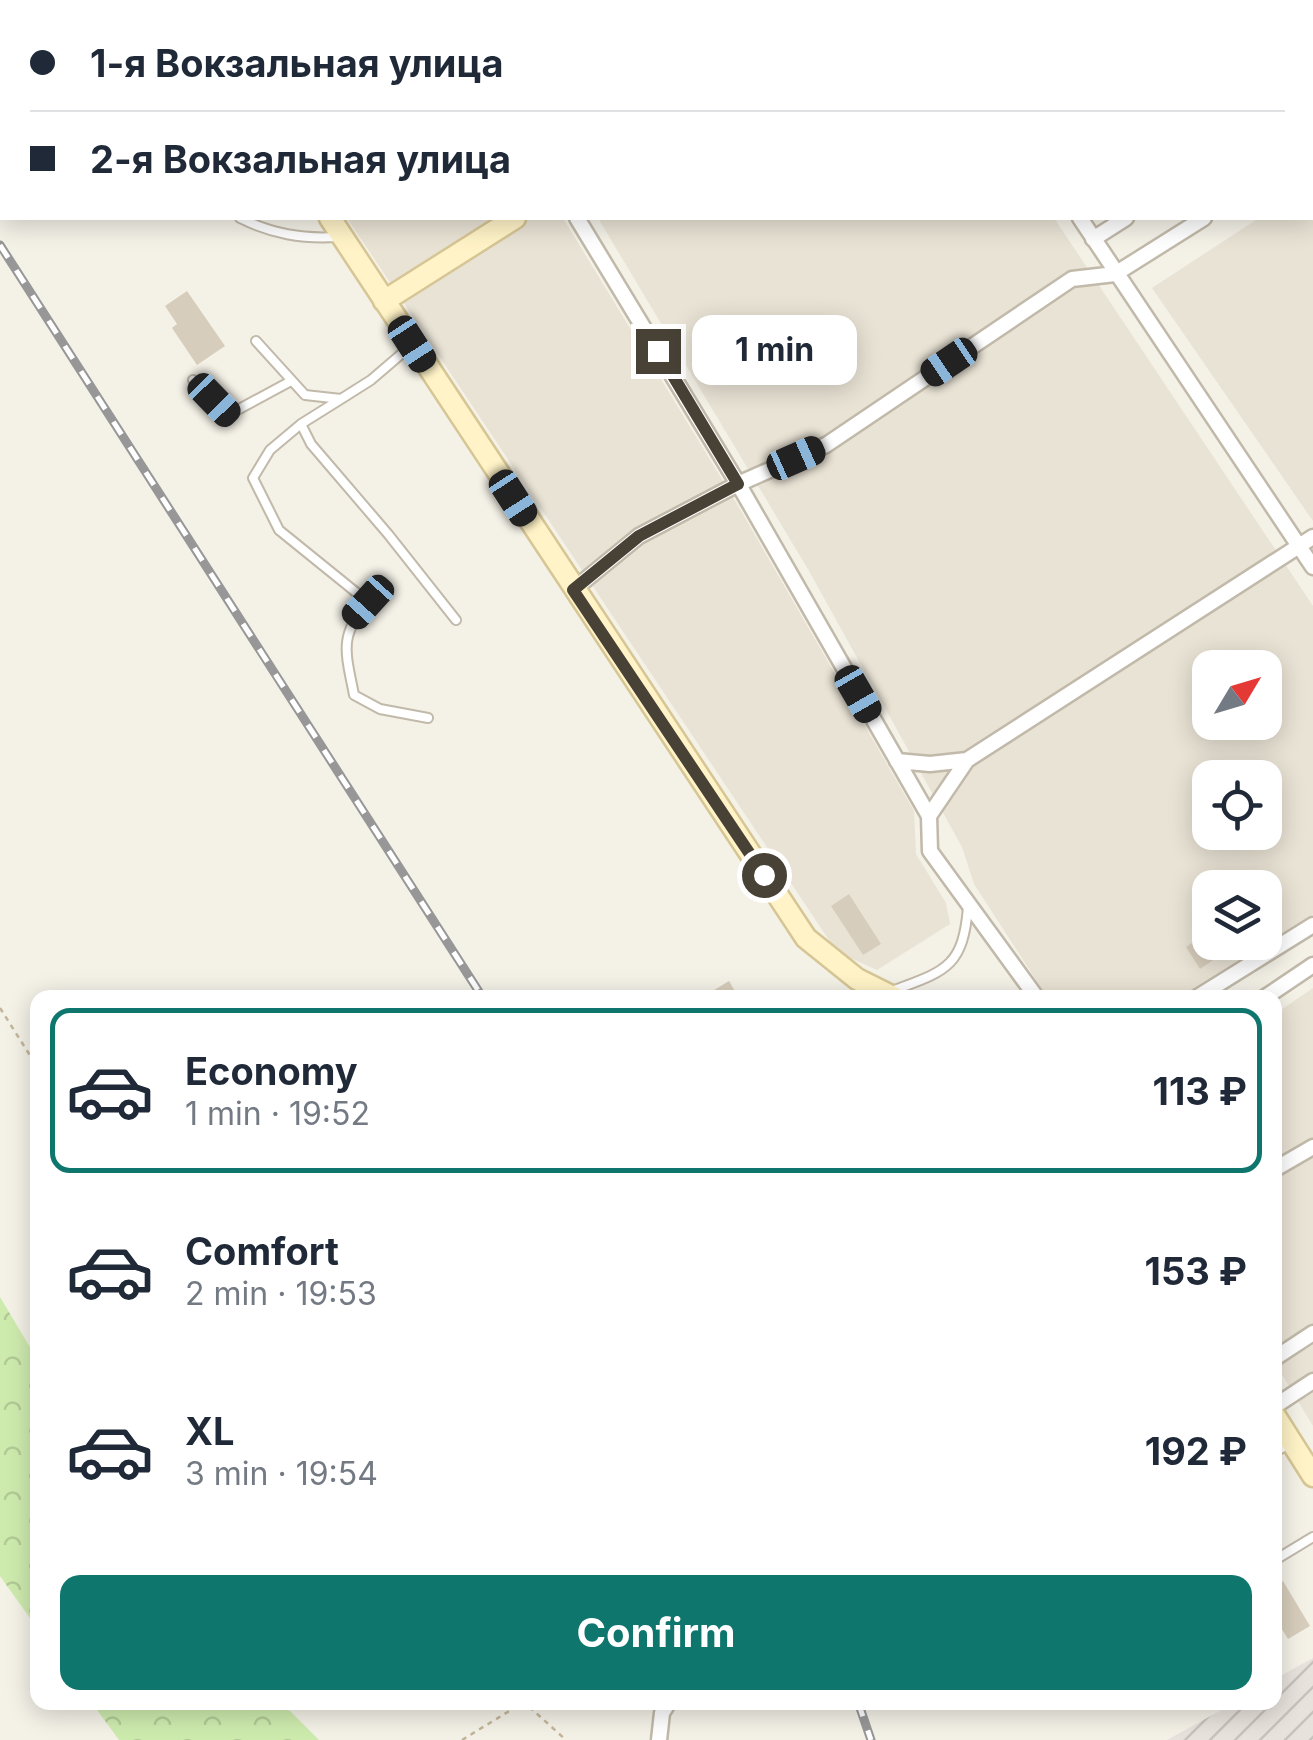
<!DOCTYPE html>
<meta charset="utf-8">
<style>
:root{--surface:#fff;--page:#f6f6f7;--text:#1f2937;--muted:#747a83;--line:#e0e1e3;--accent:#0f766e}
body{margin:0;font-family:Inter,sans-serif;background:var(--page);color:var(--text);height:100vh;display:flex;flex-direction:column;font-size:38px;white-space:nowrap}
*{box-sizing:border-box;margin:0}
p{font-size:32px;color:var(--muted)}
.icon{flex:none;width:55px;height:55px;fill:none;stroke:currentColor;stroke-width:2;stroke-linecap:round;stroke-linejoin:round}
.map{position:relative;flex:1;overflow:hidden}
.panel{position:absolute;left:30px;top:990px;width:1252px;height:720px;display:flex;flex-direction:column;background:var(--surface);border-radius:20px;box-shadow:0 5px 25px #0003}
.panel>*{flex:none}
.top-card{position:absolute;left:0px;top:0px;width:1315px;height:220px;box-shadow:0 5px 25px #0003;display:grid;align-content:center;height:220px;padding:0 30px;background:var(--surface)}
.needle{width:65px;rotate:52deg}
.fabs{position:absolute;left:1192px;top:650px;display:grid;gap:20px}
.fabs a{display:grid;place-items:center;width:90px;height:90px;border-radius:20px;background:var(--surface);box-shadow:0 5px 25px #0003;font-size:50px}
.end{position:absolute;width:45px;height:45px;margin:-22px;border:12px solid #484136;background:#fff;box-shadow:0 0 0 5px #fff}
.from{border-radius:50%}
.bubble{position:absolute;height:70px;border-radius:20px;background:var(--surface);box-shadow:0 5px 25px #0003;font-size:32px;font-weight:700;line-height:70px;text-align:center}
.car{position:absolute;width:30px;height:60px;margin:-30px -15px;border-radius:12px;box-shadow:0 0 8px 2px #0007;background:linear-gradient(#222 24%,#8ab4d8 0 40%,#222 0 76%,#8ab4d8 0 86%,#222 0)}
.top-card b{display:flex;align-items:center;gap:35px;height:95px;font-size:38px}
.top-card b+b{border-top:2px solid var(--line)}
.top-card i{width:25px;height:25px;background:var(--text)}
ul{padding:18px 0 0;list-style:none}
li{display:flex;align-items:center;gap:30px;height:165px;margin:0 20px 15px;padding:0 10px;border:5px solid transparent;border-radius:20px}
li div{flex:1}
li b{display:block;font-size:38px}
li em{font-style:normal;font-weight:700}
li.active{border-color:var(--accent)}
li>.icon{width:90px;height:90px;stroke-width:1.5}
.action{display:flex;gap:20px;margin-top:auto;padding:20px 30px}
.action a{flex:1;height:115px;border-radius:20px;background:var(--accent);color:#fff;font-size:40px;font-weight:700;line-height:115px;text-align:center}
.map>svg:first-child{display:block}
.residential{fill:#e9e3d5;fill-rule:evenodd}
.industrial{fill:url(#industrial-furrows)}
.forest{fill:url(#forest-crowns)}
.building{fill:#d7cdbc}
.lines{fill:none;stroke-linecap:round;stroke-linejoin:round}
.lane-casing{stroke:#c1b9a9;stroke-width:12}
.street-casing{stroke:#c1b9a9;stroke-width:19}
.secondary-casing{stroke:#d7c695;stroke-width:25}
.path{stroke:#c3b59a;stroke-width:2.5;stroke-dasharray:5 5;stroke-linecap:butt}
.lane{stroke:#fff;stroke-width:8}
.street{stroke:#fff;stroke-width:14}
.secondary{stroke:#fff3c7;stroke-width:20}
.rail-casing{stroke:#979797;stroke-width:9}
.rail{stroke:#fff;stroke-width:5;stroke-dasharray:15;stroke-linecap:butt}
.route{stroke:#484136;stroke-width:12}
</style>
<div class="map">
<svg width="1313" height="1740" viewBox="0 0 1313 1740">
<defs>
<pattern id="industrial-furrows" width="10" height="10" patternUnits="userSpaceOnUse" patternTransform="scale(2.5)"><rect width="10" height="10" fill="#e7e2dc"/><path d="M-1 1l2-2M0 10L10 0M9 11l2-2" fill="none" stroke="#c8c3bd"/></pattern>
<pattern id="forest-crowns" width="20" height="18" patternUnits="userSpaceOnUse" patternTransform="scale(2.5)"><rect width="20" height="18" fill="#ceebae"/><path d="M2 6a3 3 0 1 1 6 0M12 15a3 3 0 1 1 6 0" fill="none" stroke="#b2cb96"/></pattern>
</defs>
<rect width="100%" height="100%" fill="#f4f1e7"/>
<path class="residential" d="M 469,0 L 906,0 L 908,2 L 470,2 Z
M 956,0 L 1313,0 L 1313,82 L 1312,2 Z
M 1313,182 L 1313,521 L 1152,288 L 1259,218 L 1312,218 Z
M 347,218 L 563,218 L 740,509 L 914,811 L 916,854 L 946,903 L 950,924 L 877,970 L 837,952 Z
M 598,218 L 1054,218 L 1313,606 L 1313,914 L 1187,997 L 1047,997 L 974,884 L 962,847 L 809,571 ZM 1210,668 L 1265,668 L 1265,722 L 1210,722 ZM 1210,778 L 1265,778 L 1265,832 L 1210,832 ZM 1210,888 L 1265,888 L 1265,942 L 1210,942 Z
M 1313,988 L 1313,1426 L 1275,1363 L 1275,1014 Z"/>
<path class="industrial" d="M 1313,1658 L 1313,1740 L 1167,1740 L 1234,1703 L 1275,1702 L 1275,1679 Z"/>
<path class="forest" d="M 0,1297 L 37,1359 L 37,1628 L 0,1576 Z
M 92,1703 L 266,1703 L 290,1711 L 319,1740 L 119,1740 Z"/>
<path class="building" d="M 187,291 L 225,346 L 197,365 L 172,328 L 177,324 L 165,306 Z
M 849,894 L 881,944 L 863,955 L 831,906 Z
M 1208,932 L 1210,942 L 1215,942 L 1222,954 L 1200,969 L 1186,947 Z
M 729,981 L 739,998 L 701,998 Z
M 1283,1581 L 1310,1626 L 1288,1639 L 1275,1618 L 1275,1586 Z"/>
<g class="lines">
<defs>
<path id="lane" d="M 402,0 L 404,2
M 0,125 L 2,126
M 240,218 C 272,234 302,239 337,237
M 256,341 L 305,395 L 341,399 L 371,380 L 413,344
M 193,380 L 228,415 L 291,381
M 341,399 L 301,424 L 311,444 L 388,534 L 456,620
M 301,424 L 270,450 L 253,478 L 279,530 L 368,602 C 338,636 346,653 354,695 L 380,709 L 428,718
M 892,991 C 945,971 963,968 968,907
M 1275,1452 L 1292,1442
M 1275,1560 L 1313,1537"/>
<path id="street" d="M 445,0 L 447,2
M 925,0 L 927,2
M 361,2 L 363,0
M 1180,2 L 1183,0
M 1312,97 L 1313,97
M 1312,149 L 1313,149
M 577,218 L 743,492 L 929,816 L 930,851 L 1037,998
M 1080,218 L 1313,567
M 1093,239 L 1126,218
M 573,590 L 639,536 L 738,484 L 826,445 L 1072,279 L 1115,274 L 1204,218
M 897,761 L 930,764 L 967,760
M 929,816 L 967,760 L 1313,537
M 1196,998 L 1313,925
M 1264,998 L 1313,965
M 1275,1169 L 1313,1147
M 1275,1358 L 1313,1333
M 1275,1406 L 1313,1381
M 659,1740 L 662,1713 L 669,1702"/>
<path id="secondary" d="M 189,0 L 191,2
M 851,2 L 854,0
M 330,218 L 806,938 L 857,979 L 895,998
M 384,301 L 515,218
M 1275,1416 L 1313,1476"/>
</defs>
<use href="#lane" class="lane-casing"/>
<use href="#street" class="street-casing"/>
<use href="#secondary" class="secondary-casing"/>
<path class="path" d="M 793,2 L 797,0
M 0,1008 L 38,1068
M 462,1740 L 524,1702 L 566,1740"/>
<use href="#lane" class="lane"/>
<use href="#street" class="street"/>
<use href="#secondary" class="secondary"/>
<defs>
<path id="rail" d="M 0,245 L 483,998
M 858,1702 L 871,1740"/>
</defs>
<use href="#rail" class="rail-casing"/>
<use href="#rail" class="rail"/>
</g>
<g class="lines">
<path class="route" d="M 658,351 L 738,484 L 639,536 L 573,590 L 764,875"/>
</g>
</svg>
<div class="fabs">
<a><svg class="needle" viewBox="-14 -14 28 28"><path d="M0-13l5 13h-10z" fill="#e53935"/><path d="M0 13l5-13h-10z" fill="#747a83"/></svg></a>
<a><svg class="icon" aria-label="locate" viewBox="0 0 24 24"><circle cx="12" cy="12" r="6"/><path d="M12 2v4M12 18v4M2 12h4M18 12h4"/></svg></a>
<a><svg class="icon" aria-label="layers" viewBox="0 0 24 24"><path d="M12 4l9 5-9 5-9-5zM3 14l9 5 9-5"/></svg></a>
</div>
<i class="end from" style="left:764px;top:875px"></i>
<i class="end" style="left:658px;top:351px"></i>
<div class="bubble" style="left:692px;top:315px;width:165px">1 min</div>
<i class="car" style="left:412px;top:344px;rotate:147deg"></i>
<i class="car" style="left:949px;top:362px;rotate:236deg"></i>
<i class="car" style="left:214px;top:400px;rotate:136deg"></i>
<i class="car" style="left:796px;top:458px;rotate:66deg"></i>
<i class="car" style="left:513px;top:498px;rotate:147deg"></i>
<i class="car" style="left:368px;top:602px;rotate:222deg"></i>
<i class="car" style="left:858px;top:694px;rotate:150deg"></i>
<div class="top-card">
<b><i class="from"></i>1-я Вокзальная улица</b>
<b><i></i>2-я Вокзальная улица</b>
</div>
<section class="panel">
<ul>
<li class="active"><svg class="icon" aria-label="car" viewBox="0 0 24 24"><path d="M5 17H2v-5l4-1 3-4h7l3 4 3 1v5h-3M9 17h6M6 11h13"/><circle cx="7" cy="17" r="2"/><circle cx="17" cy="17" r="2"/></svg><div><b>Economy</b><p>1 min · 19:52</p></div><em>113 ₽</em></li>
<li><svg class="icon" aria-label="car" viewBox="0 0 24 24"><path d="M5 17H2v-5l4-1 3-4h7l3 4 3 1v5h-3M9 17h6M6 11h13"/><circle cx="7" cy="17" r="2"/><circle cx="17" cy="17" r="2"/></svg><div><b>Comfort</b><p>2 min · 19:53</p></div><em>153 ₽</em></li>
<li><svg class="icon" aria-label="car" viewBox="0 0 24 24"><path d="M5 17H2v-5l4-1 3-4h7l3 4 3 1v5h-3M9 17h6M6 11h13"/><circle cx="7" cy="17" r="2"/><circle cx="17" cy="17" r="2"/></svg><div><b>XL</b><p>3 min · 19:54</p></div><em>192 ₽</em></li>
</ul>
<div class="action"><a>Confirm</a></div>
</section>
</div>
